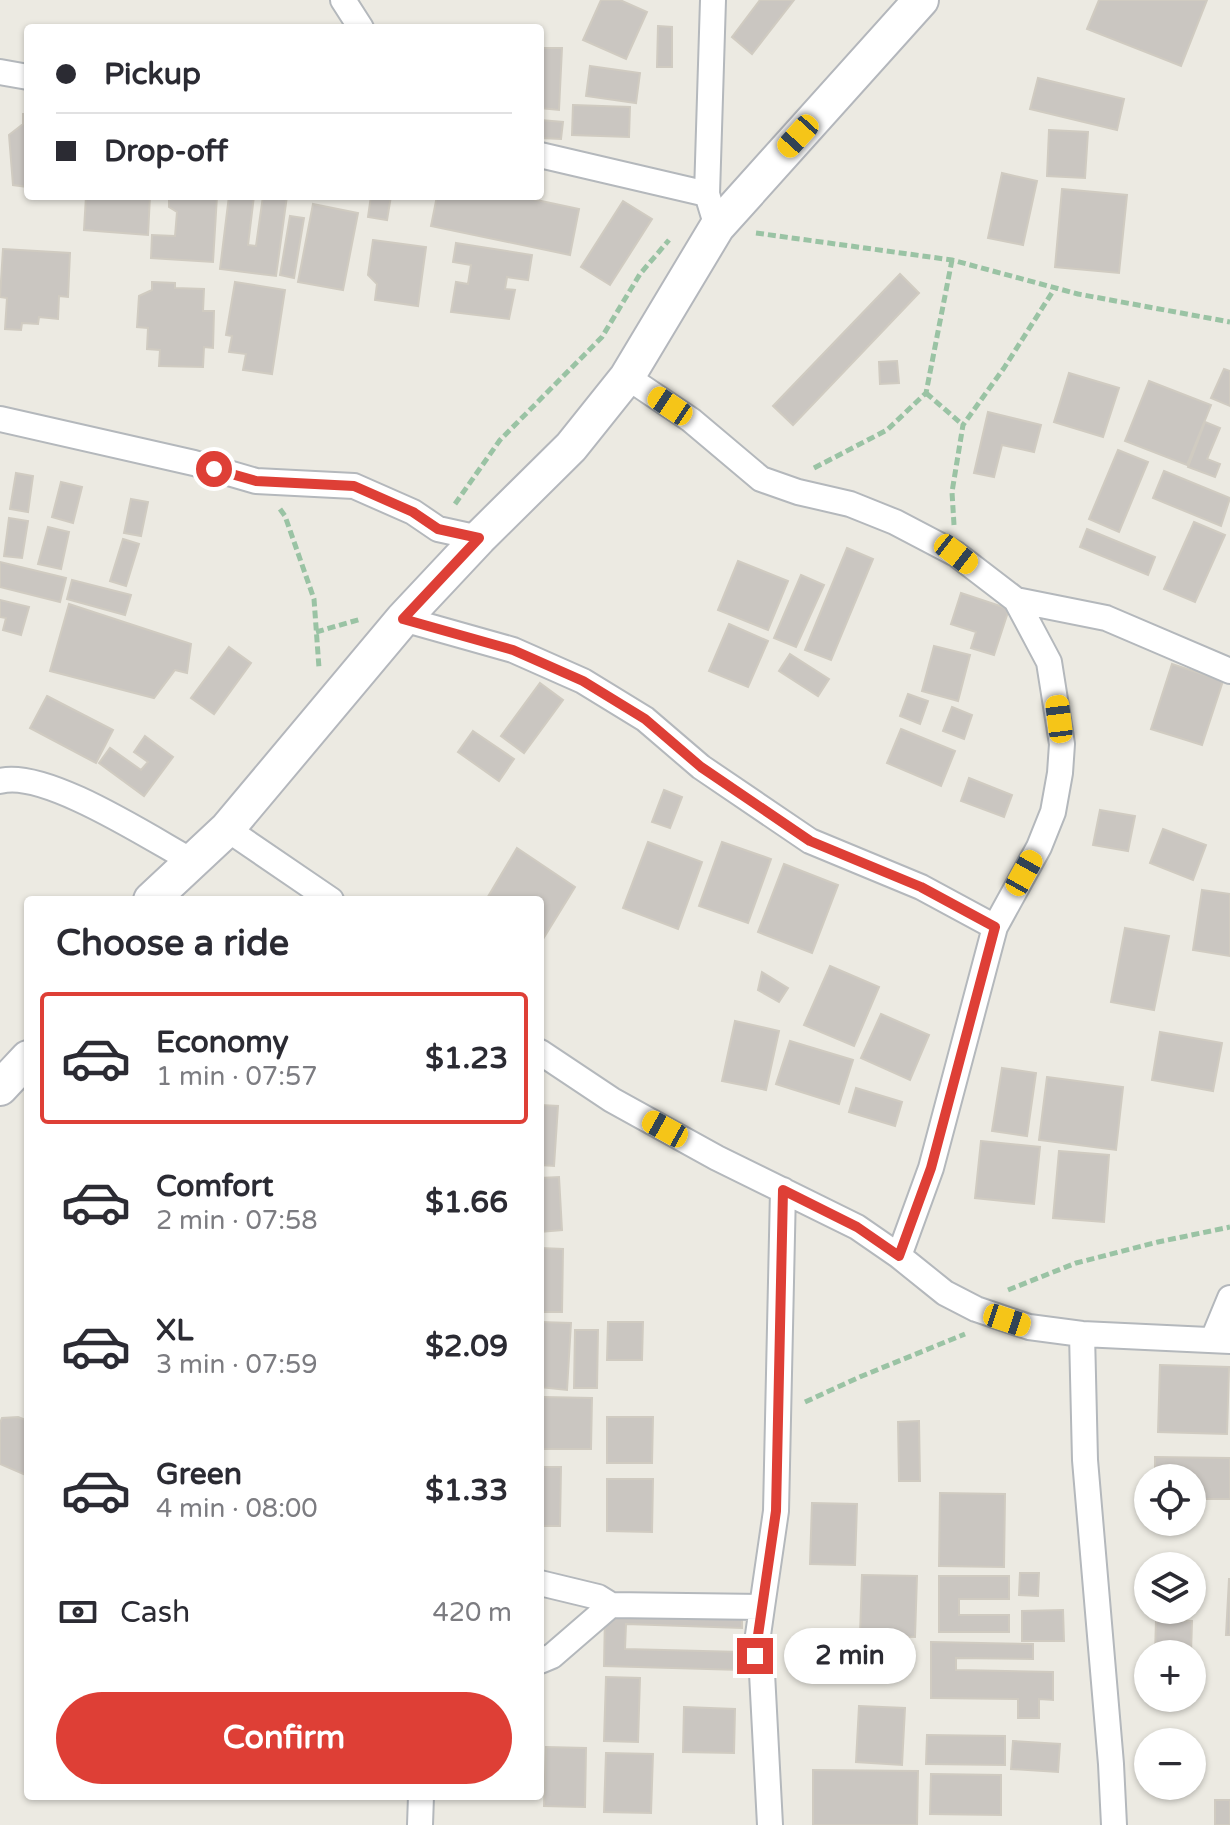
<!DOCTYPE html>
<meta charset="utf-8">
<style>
:root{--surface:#fff;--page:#f7f7f7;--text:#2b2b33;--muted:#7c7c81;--line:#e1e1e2;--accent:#de3f36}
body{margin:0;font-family:"Varela Round",sans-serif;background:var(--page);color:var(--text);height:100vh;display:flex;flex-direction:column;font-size:30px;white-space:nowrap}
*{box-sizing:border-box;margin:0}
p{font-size:26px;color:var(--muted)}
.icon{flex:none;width:44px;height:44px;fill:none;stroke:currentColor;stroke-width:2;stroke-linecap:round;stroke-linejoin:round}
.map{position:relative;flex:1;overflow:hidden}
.side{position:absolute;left:24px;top:896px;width:520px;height:904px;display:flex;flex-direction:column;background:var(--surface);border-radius:8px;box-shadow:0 2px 6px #0004}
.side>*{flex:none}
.hud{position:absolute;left:24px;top:24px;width:520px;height:176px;border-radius:8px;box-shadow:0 2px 6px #0004;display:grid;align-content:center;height:176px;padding:0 32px;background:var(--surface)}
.buttons{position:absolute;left:1134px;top:1464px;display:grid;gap:16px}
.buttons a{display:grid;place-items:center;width:72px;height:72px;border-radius:50%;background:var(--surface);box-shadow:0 2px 6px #0004;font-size:40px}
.end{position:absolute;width:36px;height:36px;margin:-18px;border:10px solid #de3f36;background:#fff;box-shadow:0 0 0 4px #fff}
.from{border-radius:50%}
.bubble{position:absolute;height:56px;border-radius:28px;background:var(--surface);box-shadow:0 2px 6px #0004;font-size:26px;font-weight:700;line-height:56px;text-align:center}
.car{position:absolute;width:24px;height:48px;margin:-24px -12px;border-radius:10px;box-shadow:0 0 6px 2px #0007;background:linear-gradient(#f5c518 24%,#345 0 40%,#f5c518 0 76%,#345 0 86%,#f5c518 0)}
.hud b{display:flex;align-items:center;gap:28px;height:76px;font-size:30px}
.hud b+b{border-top:2px solid var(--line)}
.hud i{width:20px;height:20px;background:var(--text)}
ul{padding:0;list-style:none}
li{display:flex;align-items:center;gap:24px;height:132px;margin:0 16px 12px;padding:0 16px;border:4px solid transparent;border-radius:8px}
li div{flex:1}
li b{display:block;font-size:30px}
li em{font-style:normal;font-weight:700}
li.current{border-color:var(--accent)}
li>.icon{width:72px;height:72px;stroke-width:1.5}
h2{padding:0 32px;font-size:36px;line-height:96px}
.pay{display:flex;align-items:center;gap:20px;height:88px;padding:0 32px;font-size:30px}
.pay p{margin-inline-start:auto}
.primary-button{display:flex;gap:16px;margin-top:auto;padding:16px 32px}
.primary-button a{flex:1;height:92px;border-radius:48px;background:var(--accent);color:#fff;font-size:32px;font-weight:700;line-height:92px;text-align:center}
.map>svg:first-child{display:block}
.building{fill:#cac6c1;stroke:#d0cbc1;stroke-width:2}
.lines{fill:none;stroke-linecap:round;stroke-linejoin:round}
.street-casing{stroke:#b4b8bc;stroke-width:28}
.secondary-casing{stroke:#b4b7bc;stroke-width:38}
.path{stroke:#9ac3a4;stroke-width:5;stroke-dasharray:8 4;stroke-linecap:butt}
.street{stroke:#fff;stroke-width:24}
.secondary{stroke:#fff;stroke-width:34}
.route{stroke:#de3f36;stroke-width:10}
</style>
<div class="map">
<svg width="1230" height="1825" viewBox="0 0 1230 1825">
<rect width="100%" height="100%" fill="#eceae2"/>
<path class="building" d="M 601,0 L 620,0 L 647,12 L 626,59 L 583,40 Z
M 760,0 L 794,0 L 752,54 L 732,37 Z
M 1099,0 L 1207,0 L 1181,66 L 1087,29 Z
M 658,26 L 672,27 L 672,67 L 657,67 Z
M 540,48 L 562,48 L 559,110 L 540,108 Z
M 590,66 L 640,73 L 636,103 L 586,96 Z
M 1038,78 L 1124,99 L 1117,130 L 1030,109 Z
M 573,105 L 630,107 L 629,137 L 572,135 Z
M 23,114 L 28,114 L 28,187 L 13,185 L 9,135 L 23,124 Z
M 540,120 L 563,122 L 561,139 L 540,138 Z
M 1049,130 L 1088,132 L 1085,178 L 1047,176 Z
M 1002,173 L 1037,181 L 1023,245 L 988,238 Z
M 1062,189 L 1127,195 L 1119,273 L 1055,267 Z
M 86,196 L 150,196 L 148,235 L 84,230 Z
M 169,196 L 217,196 L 213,262 L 151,258 L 152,235 L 175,236 L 177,212 L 169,207 Z
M 229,196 L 254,196 L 248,245 L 256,246 L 263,196 L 287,196 L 276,276 L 220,269 Z
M 371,196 L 391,196 L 387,220 L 368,217 Z
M 437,196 L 518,196 L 579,209 L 570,255 L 431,226 Z
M 623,201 L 652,219 L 610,285 L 581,267 Z
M 313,204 L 358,213 L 343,290 L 298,282 Z
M 290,216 L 304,218 L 294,278 L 280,275 Z
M 373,240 L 426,247 L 418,306 L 375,300 L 377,284 L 368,275 Z
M 456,243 L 532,255 L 528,280 L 507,277 L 505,289 L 515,290 L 509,319 L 451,312 L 456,282 L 468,284 L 471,265 L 453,262 Z
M 3,249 L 70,253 L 68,297 L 59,296 L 58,319 L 39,317 L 38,324 L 22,323 L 21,330 L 5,329 L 7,298 L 0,297 Z
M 900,274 L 919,293 L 793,425 L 773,406 Z
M 152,282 L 175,283 L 175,288 L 204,289 L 203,311 L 214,311 L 213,348 L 204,347 L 203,367 L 159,366 L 160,350 L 147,349 L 148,328 L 137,327 L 139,296 L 152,290 Z
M 235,282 L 285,290 L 272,374 L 243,370 L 246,354 L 229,352 L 232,336 L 226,335 Z
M 897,361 L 899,383 L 880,384 L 879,362 Z
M 1224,369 L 1230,371 L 1230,406 L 1211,398 Z
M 1069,373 L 1119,388 L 1103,437 L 1054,422 Z
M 1149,381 L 1211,405 L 1187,465 L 1125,441 Z
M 988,412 L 1041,425 L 1034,452 L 1002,445 L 994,477 L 974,473 Z
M 1205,422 L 1220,428 L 1207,459 L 1220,464 L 1215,477 L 1188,467 Z
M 1118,450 L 1148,462 L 1119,532 L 1089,519 Z
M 1164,471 L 1230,498 L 1221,526 L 1153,498 Z
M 16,473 L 33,476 L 28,512 L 10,509 Z
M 61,482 L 82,487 L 73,523 L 52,517 Z
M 131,499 L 148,502 L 141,536 L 124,533 Z
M 9,518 L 28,521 L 22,558 L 4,556 Z
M 1194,522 L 1225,535 L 1195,602 L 1164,589 Z
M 48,527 L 69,532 L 61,569 L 38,564 Z
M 1087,529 L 1155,557 L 1148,575 L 1080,547 Z
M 123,539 L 139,544 L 126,586 L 110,581 Z
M 847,548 L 873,559 L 831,660 L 805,650 Z
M 738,561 L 788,581 L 768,630 L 718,610 Z
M 0,562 L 66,578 L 60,602 L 0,587 Z
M 801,575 L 824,585 L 796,647 L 774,638 Z
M 72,580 L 131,595 L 125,615 L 67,599 Z
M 961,593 L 1009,609 L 994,655 L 971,648 L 976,632 L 951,624 Z
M 0,600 L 29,607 L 21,635 L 3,630 L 6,618 L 0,617 Z
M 69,604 L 191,644 L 187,673 L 175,670 L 154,698 L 50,671 Z
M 729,624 L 768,641 L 748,687 L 709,671 Z
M 934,646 L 970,655 L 958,701 L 922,691 Z
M 229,647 L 251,663 L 214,714 L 191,698 Z
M 790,654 L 829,679 L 818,696 L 779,671 Z
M 1172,664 L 1223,681 L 1202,745 L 1151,729 Z
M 540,683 L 563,700 L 524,753 L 501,736 Z
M 908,694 L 928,701 L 920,724 L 900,716 Z
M 47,696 L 113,730 L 96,763 L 30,728 Z
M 952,707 L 972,715 L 964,739 L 943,731 Z
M 901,729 L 955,751 L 941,786 L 887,763 Z
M 473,731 L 514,759 L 499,781 L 458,752 Z
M 145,736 L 173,757 L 144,796 L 99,763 L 110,748 L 141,770 L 148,762 L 134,752 Z
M 969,778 L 1012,795 L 1004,817 L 961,801 Z
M 664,790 L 682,797 L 670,828 L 652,822 Z
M 1100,810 L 1135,816 L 1128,851 L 1093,845 Z
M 1163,829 L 1206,845 L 1193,880 L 1150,863 Z
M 648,842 L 702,862 L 678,929 L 623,908 Z
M 722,842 L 771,859 L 748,923 L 699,906 Z
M 517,848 L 575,887 L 540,944 L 540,900 L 486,900 Z
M 784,864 L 838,885 L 812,953 L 758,932 Z
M 1202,890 L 1230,894 L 1230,956 L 1193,950 Z
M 1125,928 L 1169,936 L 1154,1010 L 1111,1002 Z
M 830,966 L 879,987 L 854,1046 L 804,1025 Z
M 762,972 L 788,988 L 779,1002 L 758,990 Z
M 881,1014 L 929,1035 L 910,1080 L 861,1058 Z
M 735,1021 L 779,1031 L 766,1090 L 722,1081 Z
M 1160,1032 L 1222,1043 L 1213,1091 L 1152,1080 Z
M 790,1041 L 853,1060 L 839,1104 L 776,1084 Z
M 1002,1068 L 1036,1073 L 1027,1136 L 992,1131 Z
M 1047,1077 L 1123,1087 L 1116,1150 L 1039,1140 Z
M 856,1088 L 902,1102 L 895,1126 L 849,1112 Z
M 540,1105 L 558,1106 L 554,1166 L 540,1165 Z
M 981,1141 L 1040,1147 L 1034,1204 L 975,1198 Z
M 1059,1151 L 1109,1155 L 1104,1222 L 1053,1218 Z
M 559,1177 L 562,1230 L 540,1232 L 540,1178 Z
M 540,1248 L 563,1249 L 562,1312 L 540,1312 Z
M 540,1322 L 571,1323 L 567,1390 L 540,1387 Z
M 608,1322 L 643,1322 L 642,1360 L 607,1360 Z
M 575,1330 L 598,1330 L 597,1388 L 574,1388 Z
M 1160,1365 L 1229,1367 L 1227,1434 L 1158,1432 Z
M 543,1397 L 592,1398 L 591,1449 L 542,1449 Z
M 18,1417 L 28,1421 L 28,1476 L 0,1464 L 0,1423 L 2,1418 Z
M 607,1417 L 653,1417 L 652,1463 L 607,1463 Z
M 919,1421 L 920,1481 L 899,1481 L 898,1422 Z
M 1155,1457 L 1230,1458 L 1230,1499 L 1192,1499 L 1192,1478 L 1155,1478 Z
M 540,1467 L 561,1467 L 560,1526 L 540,1526 Z
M 607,1479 L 653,1479 L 652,1532 L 607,1531 Z
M 940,1493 L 1005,1494 L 1004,1567 L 939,1566 Z
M 812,1503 L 857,1504 L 855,1565 L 810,1564 Z
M 1020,1573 L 1039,1573 L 1038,1596 L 1019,1595 Z
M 862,1575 L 917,1576 L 915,1637 L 860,1635 Z
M 939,1576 L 1009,1576 L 1009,1599 L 959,1599 L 959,1615 L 1009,1615 L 1009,1632 L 939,1632 Z
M 1229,1579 L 1230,1579 L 1230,1635 L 1226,1635 Z
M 1063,1610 L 1064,1641 L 1022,1641 L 1022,1611 Z
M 605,1615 L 742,1619 L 742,1628 L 626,1624 L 625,1649 L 741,1652 L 741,1670 L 604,1666 Z
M 1156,1620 L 1192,1621 L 1191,1654 L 1155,1654 Z
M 931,1642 L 1033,1644 L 1033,1659 L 956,1658 L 956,1670 L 1053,1672 L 1053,1700 L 1039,1699 L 1039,1718 L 1018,1718 L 1018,1699 L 931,1698 Z
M 606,1677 L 640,1678 L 638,1742 L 604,1741 Z
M 859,1706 L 905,1708 L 902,1765 L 856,1762 Z
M 684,1707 L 735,1709 L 734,1753 L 683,1752 Z
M 927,1735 L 1005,1736 L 1005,1765 L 926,1764 Z
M 1013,1741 L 1060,1744 L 1058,1772 L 1011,1769 Z
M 546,1747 L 586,1748 L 585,1807 L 544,1806 Z
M 606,1753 L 653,1754 L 651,1813 L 604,1812 Z
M 813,1770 L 918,1771 L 917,1825 L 813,1825 Z
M 931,1774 L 1001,1775 L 1001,1815 L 930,1814 Z
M 1215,1800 L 1230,1800 L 1230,1825 L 1215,1825 Z"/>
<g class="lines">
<defs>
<path id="street" d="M 343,0 L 361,28
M 713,0 L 707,194 L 717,227
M 0,72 L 28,77
M 540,155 L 707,194
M 627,377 L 691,420 L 761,479 L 798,492 L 850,504 L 895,522 L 956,554 L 1016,600 L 1049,662 L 1062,744 L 1060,773 L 1053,812 L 1039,847 L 995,927 L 931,1168 L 899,1256
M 0,419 L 194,463 L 256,481 L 354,486 L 413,512 L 438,529 L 479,538
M 1016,600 L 1106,618 L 1230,671
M 403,619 L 513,650 L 583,681 L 645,719 L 701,767 L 810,841 L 921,887 L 995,927
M 0,781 C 45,769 150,838 192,861
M 227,829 L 331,900
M 540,1052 L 612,1100 L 717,1158 L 857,1227 L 899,1256 L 945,1293 L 976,1309 L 1029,1327 L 1082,1334 L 1230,1341
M 1082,1334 L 1085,1460 L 1111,1764 L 1114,1825
M 1213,1339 L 1230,1298
M 540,1583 L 598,1597 L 611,1605 L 762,1607 L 755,1656 L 762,1673 L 770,1825
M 762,1607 L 776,1511 L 783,1190
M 540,1661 L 552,1656 L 611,1605
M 420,1825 L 421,1796"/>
<path id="secondary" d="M 151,900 L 227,829 L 403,619 L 479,538 L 571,447 L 627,377 L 717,227 L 921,0
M 0,1088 L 28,1058"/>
</defs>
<use href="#street" class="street-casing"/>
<use href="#secondary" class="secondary-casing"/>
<path class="path" d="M 756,233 L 952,260 L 1078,294 L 1230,322
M 926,393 L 963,425
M 814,468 L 887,430 L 926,393 L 952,260
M 455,504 L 500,440 L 602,337 L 640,274 L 669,240
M 280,509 L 285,516 L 314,599 L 319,668
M 954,525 L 952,492 L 963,425 L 1004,368 L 1055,288
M 316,632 L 361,619
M 1008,1290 L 1076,1263 L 1158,1242 L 1230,1227
M 805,1402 L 862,1376 L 965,1334"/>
<use href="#street" class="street"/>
<use href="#secondary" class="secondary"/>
</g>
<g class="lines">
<path class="route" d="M 214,469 L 256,481 L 354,486 L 413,512 L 438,529 L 479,538 L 403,619 L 513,650 L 583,681 L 645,719 L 701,767 L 810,841 L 921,887 L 995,927 L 931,1168 L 899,1256 L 857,1227 L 783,1190 L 776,1511 L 755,1656"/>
</g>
</svg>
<div class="buttons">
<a><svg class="icon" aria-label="locate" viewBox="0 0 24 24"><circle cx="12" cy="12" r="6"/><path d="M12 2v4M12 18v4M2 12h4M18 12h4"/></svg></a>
<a><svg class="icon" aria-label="layers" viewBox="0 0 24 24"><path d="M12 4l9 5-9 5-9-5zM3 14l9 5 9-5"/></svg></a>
<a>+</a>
<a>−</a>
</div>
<i class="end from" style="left:214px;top:469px"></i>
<i class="end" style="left:755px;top:1656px"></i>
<div class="bubble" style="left:784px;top:1628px;width:132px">2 min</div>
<i class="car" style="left:798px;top:136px;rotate:222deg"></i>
<i class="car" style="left:670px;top:406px;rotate:304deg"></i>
<i class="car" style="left:956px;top:554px;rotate:128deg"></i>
<i class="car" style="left:1059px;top:719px;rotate:353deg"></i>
<i class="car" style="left:1024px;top:873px;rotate:29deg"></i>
<i class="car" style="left:665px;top:1129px;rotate:299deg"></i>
<i class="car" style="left:1007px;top:1320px;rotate:108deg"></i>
<div class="hud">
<b><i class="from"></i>Pickup</b>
<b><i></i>Drop-off</b>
</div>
<section class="side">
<h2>Choose a ride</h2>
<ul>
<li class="current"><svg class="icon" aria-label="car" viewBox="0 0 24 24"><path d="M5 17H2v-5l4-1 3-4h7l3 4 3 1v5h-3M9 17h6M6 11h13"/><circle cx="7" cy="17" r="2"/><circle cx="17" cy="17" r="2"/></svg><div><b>Economy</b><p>1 min · 07:57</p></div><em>$1.23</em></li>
<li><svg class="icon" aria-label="car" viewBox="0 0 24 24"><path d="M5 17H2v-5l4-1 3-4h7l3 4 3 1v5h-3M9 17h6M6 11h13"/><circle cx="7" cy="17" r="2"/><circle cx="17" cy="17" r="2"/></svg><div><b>Comfort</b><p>2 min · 07:58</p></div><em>$1.66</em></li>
<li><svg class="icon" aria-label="car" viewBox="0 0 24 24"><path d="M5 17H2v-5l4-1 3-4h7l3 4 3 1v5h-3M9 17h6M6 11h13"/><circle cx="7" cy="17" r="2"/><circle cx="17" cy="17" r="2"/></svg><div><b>XL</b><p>3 min · 07:59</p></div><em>$2.09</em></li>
<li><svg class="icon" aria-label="car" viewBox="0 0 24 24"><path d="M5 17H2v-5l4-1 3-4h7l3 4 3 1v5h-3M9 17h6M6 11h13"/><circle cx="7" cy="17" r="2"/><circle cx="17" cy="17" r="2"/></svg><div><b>Green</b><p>4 min · 08:00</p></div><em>$1.33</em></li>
</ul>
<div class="pay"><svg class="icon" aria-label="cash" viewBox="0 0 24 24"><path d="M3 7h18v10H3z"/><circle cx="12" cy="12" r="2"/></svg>Cash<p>420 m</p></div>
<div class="primary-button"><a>Confirm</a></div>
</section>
</div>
